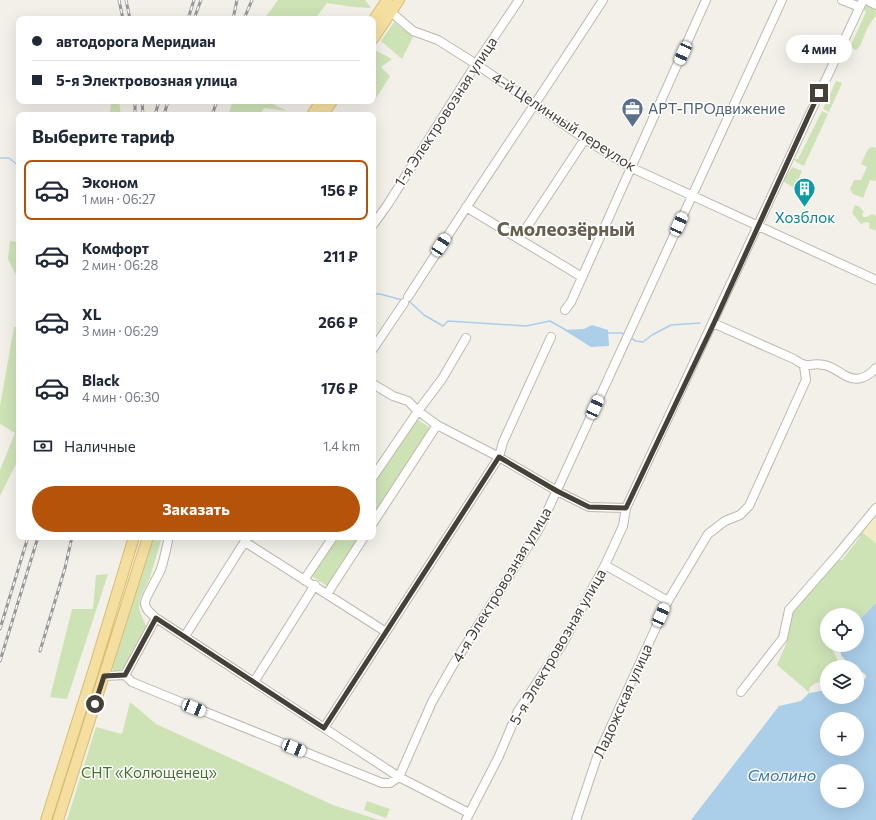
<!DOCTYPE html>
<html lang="ru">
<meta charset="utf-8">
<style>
:root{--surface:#fff;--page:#f6f6f7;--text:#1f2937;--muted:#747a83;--line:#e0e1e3;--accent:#b45309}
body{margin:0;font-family:Commissioner,sans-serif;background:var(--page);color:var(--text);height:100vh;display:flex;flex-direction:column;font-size:15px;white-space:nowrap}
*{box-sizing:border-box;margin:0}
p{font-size:13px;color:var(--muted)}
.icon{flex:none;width:22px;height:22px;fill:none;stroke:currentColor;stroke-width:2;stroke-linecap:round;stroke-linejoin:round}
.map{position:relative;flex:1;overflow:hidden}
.side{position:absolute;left:16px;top:112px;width:360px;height:428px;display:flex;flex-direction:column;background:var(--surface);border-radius:8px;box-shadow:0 4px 16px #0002}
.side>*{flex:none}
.banner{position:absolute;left:16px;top:16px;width:360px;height:88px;border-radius:8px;box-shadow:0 4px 16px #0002;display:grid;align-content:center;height:88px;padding:0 16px;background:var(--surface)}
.controls{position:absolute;left:820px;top:608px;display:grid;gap:8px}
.controls a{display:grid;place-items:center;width:44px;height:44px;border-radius:50%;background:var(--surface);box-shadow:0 4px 16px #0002;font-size:20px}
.end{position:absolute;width:18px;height:18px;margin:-9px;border:5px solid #454038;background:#fff;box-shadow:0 0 0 2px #fff}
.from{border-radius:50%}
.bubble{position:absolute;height:28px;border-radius:14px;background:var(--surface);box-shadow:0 4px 16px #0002;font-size:13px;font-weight:700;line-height:28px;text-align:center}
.car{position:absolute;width:12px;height:24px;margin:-12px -6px;border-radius:5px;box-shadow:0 0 3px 1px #0007;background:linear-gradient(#fff 24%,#345 0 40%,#fff 0 76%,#345 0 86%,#fff 0)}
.banner b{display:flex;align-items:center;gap:14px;height:38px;font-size:15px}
.banner b+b{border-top:1px solid var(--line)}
.banner i{width:10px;height:10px;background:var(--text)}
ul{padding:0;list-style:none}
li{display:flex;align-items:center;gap:12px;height:60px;margin:0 8px 6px;padding:0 8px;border:2px solid transparent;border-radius:8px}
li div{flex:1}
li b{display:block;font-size:15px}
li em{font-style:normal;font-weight:700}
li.selected{border-color:var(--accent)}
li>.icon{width:36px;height:36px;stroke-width:1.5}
h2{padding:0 16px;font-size:18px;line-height:48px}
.pay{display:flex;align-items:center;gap:10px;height:44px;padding:0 16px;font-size:15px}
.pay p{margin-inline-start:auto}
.primary-button{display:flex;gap:8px;margin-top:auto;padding:8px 16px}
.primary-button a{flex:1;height:46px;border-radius:24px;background:var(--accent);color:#fff;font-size:16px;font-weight:700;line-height:46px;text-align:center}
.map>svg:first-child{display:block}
.green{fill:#cde3b6}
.sand{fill:#f3ebc8}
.water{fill:#abcee9;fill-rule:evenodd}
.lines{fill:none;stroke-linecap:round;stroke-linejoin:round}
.stream{stroke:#abcee9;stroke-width:1.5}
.minor-casing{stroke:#bdb8ac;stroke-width:10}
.major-casing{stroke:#d8bc71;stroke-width:12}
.minor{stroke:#fff;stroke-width:8}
.major{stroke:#f4dfa0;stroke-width:10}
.rail-casing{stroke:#979797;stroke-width:3}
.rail{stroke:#fff;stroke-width:1.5;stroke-dasharray:4.5;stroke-linecap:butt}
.route{stroke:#454038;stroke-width:5}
.labels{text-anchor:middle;stroke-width:3;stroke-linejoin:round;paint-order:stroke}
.service-label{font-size:15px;fill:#4e5e75;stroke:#fff;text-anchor:start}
.street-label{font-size:15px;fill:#454038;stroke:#fff}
.culture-label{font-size:15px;fill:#0d838f;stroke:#fff}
.park-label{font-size:15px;fill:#477131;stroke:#fff}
.water-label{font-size:16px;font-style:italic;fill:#3c76a7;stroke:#fff}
.district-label{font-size:19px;font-weight:bold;fill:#675f50;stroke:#fff}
</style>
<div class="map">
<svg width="876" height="820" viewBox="0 0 876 820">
<rect width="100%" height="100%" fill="#f2f0e9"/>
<path class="green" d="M 278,0 L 365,0 L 371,8 L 353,7 L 327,3 L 315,19 L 264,19 Z
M 865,5 L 867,5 L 876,8 L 876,15 L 868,27 L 860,46 L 856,50 L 850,47 L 866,12 L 863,9 Z
M 394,22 L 413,37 L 402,59 L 381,41 Z
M 373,49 L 392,59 L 381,67 L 390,76 L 375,100 L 373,98 Z
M 836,81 L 842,83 L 829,112 L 823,109 Z
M 111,101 L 119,101 L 121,115 L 110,115 Z
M 233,101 L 267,101 L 287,111 L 264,108 L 260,115 L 228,115 Z
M 822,111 L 828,114 L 804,166 L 796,162 L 794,159 L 798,159 Z
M 872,147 L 876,148 L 876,181 L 870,180 L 863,198 L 853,194 L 850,189 L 854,180 L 861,180 L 867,167 L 861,164 L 868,149 Z
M 792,167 L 802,171 L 794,188 L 783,181 Z
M 855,205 L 860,207 L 864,212 L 862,214 L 863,217 L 867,217 L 872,214 L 876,216 L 876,231 L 869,228 L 870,223 L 866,222 L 861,224 L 852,213 Z
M 10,241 L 19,242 L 19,281 L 8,259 Z
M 19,326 L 19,458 L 0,496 L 0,470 L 15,433 L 0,424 L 0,406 L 14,327 Z
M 415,418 L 432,429 L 373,517 L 373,482 Z
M 861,531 L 876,543 L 876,603 L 857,622 L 857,615 L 827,615 L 827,645 L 835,645 L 833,651 L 841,667 L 827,667 L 827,681 L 816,683 L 810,687 L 809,693 L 804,688 L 777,665 L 786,644 L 791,613 L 834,561 L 842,560 L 859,538 Z
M 152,537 L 162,537 L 150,577 L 140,599 L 139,609 L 146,626 L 125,667 L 116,673 L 111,667 Z
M 336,537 L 360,537 L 327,586 L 310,575 Z
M 108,574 L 67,699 L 50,697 L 72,609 L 93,609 L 96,575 Z
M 130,702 L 156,724 L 333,805 L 379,820 L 67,820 L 96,727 L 122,734 Z
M 367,801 L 390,809 L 386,818 L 364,810 Z"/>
<path class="sand" d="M 876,512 L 876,543 L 861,531 Z"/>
<path class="water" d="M 592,325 L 608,330 L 609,346 L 591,347 L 564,330 L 584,329 Z
M 876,603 L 876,820 L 691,820 L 779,706 L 801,701 L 809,693 L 827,690 L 827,697 L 857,697 L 857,684 L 866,678 L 866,675 L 862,672 L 857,672 L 857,667 L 851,667 L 841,655 L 841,653 L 835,645 L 857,645 L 857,622 ZM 827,719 L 857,719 L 857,749 L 827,749 ZM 827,771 L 857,771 L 857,801 L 827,801 Z"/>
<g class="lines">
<path class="stream" d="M 0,158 L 9,158 L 19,166
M 373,294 L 380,294 L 402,300
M 406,301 L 410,302 L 424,315 L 443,326 L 448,321 L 526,326 L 550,321 L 566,330
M 607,333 L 621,333 L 624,334
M 629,337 L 636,341 L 643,342 L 652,335 L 671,325 L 700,323"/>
<defs>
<path id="minor" d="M 842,0 L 860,7
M 866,0 L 876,5
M 391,12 L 413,31 L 438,40 L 476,64 L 585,139 L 632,168 L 876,280
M 466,207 L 582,277
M 373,225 L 388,204 L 476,64 L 519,0
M 519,239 L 585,139
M 408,297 C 472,197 539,99 603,0
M 565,310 L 571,302 L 706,0
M 713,323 L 794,359 C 810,370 808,362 824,365 C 832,366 838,372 846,376 C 857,382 868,377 876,368
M 373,349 L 404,303
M 373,384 L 393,396 L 408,401 L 418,411 L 437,425 L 499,457 L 557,491 L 589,507 L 626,508
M 373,477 L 418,411 L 442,379 L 466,338
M 373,523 L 437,425
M 168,537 L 168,541 C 166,550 164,560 161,569 C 158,577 145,597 145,603 C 145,610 152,614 156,618 L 399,777 L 469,813
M 245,542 L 386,632
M 605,565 L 668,601
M 304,580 L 333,537
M 327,594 L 364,537
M 185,636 L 247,538
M 125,675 L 132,682 L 166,696 L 382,783 L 390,783 L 399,777 L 432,702 L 453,665 L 540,527 L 782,0
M 104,676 L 125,675 L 156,618
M 254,682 L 315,585
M 741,692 L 783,638 L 789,610 L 838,554 L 876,508
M 324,728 L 499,457 L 503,442 L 551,337
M 466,820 L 499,756 L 518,711 L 562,645 L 605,565 L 623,526 L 626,508 L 863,0
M 576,820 L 597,757 L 668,601 L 708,534 L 725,521 L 740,515 L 749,506 L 806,380 L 804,366"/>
<path id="major" d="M 373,21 L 387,0
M 373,39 L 399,0
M 312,115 L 321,101
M 323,115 L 332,101
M 46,820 L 93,672 L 134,537
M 58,820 L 148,537"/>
</defs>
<use href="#minor" class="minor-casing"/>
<use href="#major" class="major-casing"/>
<use href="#minor" class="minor"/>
<use href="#major" class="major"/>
<defs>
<path id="rail" d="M 119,0 L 123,19
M 126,0 L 130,19
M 188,19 L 194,0
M 194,19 L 201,0
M 233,19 L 237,0
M 244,19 L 252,0
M 135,101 L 135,115
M 142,101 L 143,115
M 155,115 L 159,101
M 164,115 L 168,101
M 212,115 L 217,101
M 0,629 L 28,537
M 40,651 L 65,568 L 72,537
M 0,661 L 38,537"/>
</defs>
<use href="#rail" class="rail-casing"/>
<use href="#rail" class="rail"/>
</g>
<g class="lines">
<path class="route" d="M 95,704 L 104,676 L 125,675 L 156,618 L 324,728 L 499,457 L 557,491 L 589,507 L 626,508 L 714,323 L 819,93"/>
</g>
<defs>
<symbol id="office-pin" viewBox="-11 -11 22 30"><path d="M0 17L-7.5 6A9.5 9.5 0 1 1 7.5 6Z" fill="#5c6f8a" stroke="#fff"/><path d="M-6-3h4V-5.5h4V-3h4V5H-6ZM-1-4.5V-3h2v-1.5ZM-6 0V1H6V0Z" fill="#fff"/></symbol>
<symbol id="building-pin" viewBox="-11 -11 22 30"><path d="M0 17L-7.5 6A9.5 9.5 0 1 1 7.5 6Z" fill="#0f9aa8" stroke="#fff"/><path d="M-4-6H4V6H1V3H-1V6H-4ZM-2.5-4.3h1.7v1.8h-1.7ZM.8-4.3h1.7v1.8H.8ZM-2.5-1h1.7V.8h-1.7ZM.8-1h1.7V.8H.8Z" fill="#fff"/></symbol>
</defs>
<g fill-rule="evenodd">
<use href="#office-pin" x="620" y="96" width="25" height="34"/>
<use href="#building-pin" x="792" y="176" width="25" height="34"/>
</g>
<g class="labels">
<g class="service-label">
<text x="648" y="114">АРТ-ПРОдвижение</text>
</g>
<g class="street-label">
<text transform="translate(446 112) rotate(-57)" y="5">1-я Электровозная улица</text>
<text transform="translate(564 122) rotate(33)" y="5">4-й Целинный переулок</text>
<text transform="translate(502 585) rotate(-59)" y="5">4-я Электровозная улица</text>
<text transform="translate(558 647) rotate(-60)" y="5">5-я Электровозная улица</text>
<text transform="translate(623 701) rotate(-66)" y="5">Ладожская улица</text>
</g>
<g class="culture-label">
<text x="805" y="223">Хозблок</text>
</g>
<g class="park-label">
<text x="149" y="778">СНТ «Колющенец»</text>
</g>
<g class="water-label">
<text x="782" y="781">Смолино</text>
</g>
<g class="district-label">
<text x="566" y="236">Смолеозёрный</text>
</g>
</g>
</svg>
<div class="controls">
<a><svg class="icon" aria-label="locate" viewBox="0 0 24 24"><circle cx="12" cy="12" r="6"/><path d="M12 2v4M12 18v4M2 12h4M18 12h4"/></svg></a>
<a><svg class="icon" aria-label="layers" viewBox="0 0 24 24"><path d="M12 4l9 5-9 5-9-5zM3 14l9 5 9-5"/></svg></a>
<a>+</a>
<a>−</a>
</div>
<i class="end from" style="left:95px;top:704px"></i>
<i class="end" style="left:819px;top:93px"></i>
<div class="bubble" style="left:786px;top:35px;width:66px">4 мин</div>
<i class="car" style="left:683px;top:53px;rotate:204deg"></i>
<i class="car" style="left:679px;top:224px;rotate:24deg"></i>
<i class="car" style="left:441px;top:245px;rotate:33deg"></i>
<i class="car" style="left:595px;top:407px;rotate:24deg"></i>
<i class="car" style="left:661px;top:615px;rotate:24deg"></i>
<i class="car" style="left:194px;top:708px;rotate:112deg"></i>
<i class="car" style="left:294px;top:748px;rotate:112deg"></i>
<div class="banner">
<b><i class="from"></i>автодорога Меридиан</b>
<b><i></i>5-я Электровозная улица</b>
</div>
<section class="side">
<h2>Выберите тариф</h2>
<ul>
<li class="selected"><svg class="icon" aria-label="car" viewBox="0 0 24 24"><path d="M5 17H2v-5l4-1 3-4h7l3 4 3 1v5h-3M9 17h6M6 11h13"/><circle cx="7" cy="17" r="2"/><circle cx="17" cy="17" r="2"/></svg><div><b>Эконом</b><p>1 мин · 06:27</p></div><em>156 ₽</em></li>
<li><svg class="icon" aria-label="car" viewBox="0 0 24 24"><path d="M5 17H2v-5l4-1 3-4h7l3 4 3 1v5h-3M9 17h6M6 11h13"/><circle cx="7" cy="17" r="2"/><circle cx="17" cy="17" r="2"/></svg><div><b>Комфорт</b><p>2 мин · 06:28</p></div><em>211 ₽</em></li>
<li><svg class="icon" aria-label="car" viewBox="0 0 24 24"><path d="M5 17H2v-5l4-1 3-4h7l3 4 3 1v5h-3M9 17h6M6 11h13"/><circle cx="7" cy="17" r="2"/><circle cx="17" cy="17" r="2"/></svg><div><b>XL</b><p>3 мин · 06:29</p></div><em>266 ₽</em></li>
<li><svg class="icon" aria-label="car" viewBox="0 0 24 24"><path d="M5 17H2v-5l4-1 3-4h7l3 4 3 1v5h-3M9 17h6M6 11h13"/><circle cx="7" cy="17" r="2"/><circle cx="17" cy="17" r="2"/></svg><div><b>Black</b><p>4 мин · 06:30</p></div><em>176 ₽</em></li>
</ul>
<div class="pay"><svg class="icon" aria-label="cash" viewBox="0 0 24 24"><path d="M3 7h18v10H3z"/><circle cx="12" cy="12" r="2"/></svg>Наличные<p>1.4 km</p></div>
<div class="primary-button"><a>Заказать</a></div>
</section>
</div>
